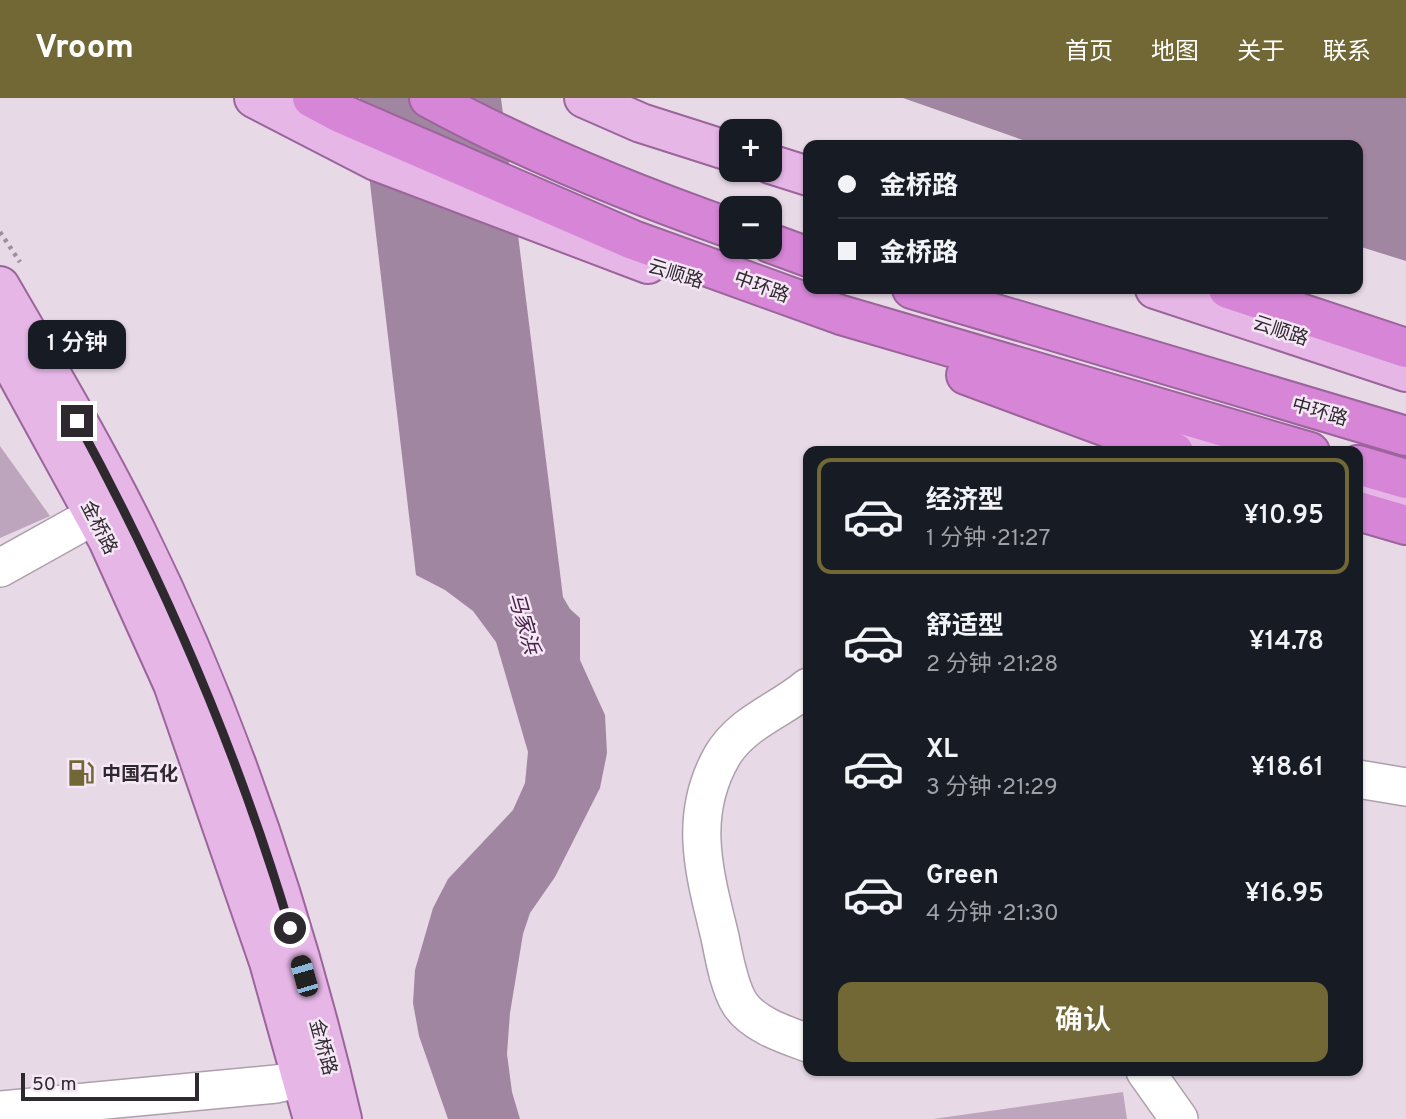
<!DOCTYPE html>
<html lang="zh">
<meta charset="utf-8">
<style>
:root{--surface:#171b24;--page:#20242c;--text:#f1f3f6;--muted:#9ea1a6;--line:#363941;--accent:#716835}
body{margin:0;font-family:Overpass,"Noto Sans SC",sans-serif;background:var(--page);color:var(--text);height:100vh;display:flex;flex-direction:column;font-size:26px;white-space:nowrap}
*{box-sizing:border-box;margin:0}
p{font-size:23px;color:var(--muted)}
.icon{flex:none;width:38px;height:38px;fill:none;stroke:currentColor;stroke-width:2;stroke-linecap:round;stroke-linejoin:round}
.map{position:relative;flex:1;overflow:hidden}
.drawer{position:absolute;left:803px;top:348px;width:560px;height:630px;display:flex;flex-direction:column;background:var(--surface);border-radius:14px;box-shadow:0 2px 5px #0004}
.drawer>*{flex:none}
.guide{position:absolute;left:803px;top:42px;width:560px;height:154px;border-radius:14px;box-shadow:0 2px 5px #0004;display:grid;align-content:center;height:154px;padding:0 35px;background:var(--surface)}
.fabs{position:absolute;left:719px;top:21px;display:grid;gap:14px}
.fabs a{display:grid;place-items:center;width:63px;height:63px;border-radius:14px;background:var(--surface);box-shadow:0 2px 5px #0004;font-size:35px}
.scale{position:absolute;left:21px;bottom:18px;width:178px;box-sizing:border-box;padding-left:7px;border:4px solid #2e292e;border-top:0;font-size:19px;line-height:24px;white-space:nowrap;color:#2e292e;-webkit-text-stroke:5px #f5e7f5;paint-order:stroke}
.end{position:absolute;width:32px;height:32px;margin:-16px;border:9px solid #2e292e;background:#fff;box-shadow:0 0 0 4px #fff}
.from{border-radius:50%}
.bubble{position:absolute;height:49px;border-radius:14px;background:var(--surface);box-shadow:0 2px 5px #0004;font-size:23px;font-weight:600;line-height:49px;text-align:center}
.car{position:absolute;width:21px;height:42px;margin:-21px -10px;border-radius:9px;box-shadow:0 0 5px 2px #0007;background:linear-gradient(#222 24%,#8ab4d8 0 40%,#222 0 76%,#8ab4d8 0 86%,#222 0)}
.guide b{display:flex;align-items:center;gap:24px;height:66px;font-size:26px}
.guide b+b{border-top:2px solid var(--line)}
.guide i{width:18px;height:18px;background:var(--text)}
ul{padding:12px 0 0;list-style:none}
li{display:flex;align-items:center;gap:21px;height:116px;margin:0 14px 10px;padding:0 21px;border:4px solid transparent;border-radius:14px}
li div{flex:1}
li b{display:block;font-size:26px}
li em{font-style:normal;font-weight:600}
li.selected{border-color:var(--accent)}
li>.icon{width:63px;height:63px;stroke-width:1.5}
.button{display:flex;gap:14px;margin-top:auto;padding:14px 35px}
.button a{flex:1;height:80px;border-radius:14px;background:var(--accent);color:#fff;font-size:28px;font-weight:600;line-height:80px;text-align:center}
header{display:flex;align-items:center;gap:42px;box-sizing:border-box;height:98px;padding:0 35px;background:var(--accent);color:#fff}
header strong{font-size:33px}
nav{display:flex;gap:38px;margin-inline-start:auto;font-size:24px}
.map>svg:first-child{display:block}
.park{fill:#bda5bd}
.water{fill:#a186a1}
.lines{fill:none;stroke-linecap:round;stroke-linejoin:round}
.minor-casing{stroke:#ad9fac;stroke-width:40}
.major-casing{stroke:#9b659c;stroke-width:42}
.highway-casing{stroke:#9b659c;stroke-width:42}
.path{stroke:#9b909a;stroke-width:4.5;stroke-dasharray:3.5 5;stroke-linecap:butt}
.minor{stroke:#fff;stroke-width:37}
.major{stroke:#e6b6e7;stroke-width:38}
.highway{stroke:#d685d7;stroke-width:38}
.route{stroke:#2e292e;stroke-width:9}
.labels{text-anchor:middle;stroke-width:5;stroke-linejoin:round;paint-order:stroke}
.street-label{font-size:19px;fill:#2e292e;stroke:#f5e7f5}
.poi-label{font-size:19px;font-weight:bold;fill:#2e292e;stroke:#f5e7f5;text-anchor:start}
.water-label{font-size:21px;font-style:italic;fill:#472249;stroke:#f5e7f5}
</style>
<header>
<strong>Vroom</strong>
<nav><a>首页</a><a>地图</a><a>关于</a><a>联系</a></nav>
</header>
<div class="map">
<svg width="1406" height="1021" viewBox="0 0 1406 1021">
<rect width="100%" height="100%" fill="#e8d9e7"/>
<path class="park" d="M 0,348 L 50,418 L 0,440 Z
M 1123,994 L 1127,1021 L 933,1021 Z"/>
<path class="water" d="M 360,0 L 501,0 L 563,499 L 570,511 L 580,520 L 580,562 L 605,617 L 607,655 L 600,690 L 555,779 L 530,815 L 523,836 L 510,915 L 507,956 L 512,994 L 520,1021 L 448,1021 L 419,938 L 413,905 L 415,872 L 433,810 L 448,781 L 513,712 L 525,685 L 528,654 L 496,544 L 473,513 L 445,492 L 416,477 Z
M 903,0 L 1406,0 L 1406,163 L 1358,148 L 1358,47 L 1037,47 Z"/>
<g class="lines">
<defs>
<path id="minor" d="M 0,470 L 95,417
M 808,589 C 780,613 742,624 722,658 C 687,719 705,777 720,839 C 724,859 729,889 740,906 C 754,927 786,937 808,945
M 1358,681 L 1406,689
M 1145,973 L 1179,1021
M 0,1012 L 276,986 L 331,974"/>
<path id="major" d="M 254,0 L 376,63 L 648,166
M 584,0 L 641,25 L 732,54
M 770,66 L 808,78
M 0,188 C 47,269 95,350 136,433 C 228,619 295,819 342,1021
M 1155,191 L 1406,274
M 0,245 L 108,442 L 173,586 L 269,864 L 313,1021
M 1135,324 L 1232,354
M 1358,392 L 1406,407"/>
<path id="highway" d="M 312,0 L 340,15 L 633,142 L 841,217 L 1310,354
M 429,0 C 526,53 627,94 732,131
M 770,145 L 808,159
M 912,191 L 1406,338
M 1228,191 L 1406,250
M 966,277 L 1174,354
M 1358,367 L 1406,381
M 1358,413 L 1406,427"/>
</defs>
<use href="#minor" class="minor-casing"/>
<use href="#major" class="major-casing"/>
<use href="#highway" class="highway-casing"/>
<path class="path" d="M 0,134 L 20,164"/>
<use href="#minor" class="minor"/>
<use href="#major" class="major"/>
<use href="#highway" class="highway"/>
</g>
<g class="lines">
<path class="route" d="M 77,323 C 166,487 237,651 290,830"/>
</g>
<defs>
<symbol id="fuel-bare" viewBox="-9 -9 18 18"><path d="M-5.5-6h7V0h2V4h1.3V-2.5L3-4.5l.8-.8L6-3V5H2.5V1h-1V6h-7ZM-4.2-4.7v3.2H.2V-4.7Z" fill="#716835" stroke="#f5e7f5" stroke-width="2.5" paint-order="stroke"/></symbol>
</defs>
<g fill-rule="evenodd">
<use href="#fuel-bare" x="62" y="656" width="38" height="38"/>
</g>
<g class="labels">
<g class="street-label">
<text transform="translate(676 175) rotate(17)" y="7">云顺路</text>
<text transform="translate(762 188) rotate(20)" y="7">中环路</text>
<text transform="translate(1281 232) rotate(18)" y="7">云顺路</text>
<text transform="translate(1320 313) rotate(16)" y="7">中环路</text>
<text transform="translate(100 429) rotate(63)" y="7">金桥路</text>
<text transform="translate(324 949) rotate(75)" y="7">金桥路</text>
</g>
<g class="poi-label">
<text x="102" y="682">中国石化</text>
</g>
<g class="water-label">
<text transform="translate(524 525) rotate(74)" y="7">马家浜</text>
</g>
</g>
</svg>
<div class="fabs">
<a>+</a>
<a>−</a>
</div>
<div class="scale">50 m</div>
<i class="end from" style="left:290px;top:830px"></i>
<i class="end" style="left:77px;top:323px"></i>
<div class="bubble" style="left:28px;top:222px;width:98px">1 分钟</div>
<i class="car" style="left:304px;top:878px;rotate:344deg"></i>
<div class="guide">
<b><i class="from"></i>金桥路</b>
<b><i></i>金桥路</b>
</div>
<section class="drawer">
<ul>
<li class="selected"><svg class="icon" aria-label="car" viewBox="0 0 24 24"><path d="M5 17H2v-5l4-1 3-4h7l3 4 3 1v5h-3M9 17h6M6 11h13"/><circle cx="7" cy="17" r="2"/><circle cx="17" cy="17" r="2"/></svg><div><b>经济型</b><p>1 分钟 · 21:27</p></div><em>¥10.95</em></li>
<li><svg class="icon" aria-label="car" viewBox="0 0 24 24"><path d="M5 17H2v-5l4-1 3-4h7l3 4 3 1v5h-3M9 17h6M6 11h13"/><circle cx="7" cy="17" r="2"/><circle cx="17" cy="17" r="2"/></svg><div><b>舒适型</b><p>2 分钟 · 21:28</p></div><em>¥14.78</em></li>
<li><svg class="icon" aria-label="car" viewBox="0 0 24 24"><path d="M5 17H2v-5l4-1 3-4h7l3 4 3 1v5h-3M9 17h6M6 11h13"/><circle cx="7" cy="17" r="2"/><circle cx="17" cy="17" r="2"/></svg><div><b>XL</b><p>3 分钟 · 21:29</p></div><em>¥18.61</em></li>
<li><svg class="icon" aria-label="car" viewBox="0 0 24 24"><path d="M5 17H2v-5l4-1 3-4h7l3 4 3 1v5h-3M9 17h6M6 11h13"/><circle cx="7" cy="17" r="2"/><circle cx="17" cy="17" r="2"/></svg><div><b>Green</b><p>4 分钟 · 21:30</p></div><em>¥16.95</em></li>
</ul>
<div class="button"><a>确认</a></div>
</section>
</div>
